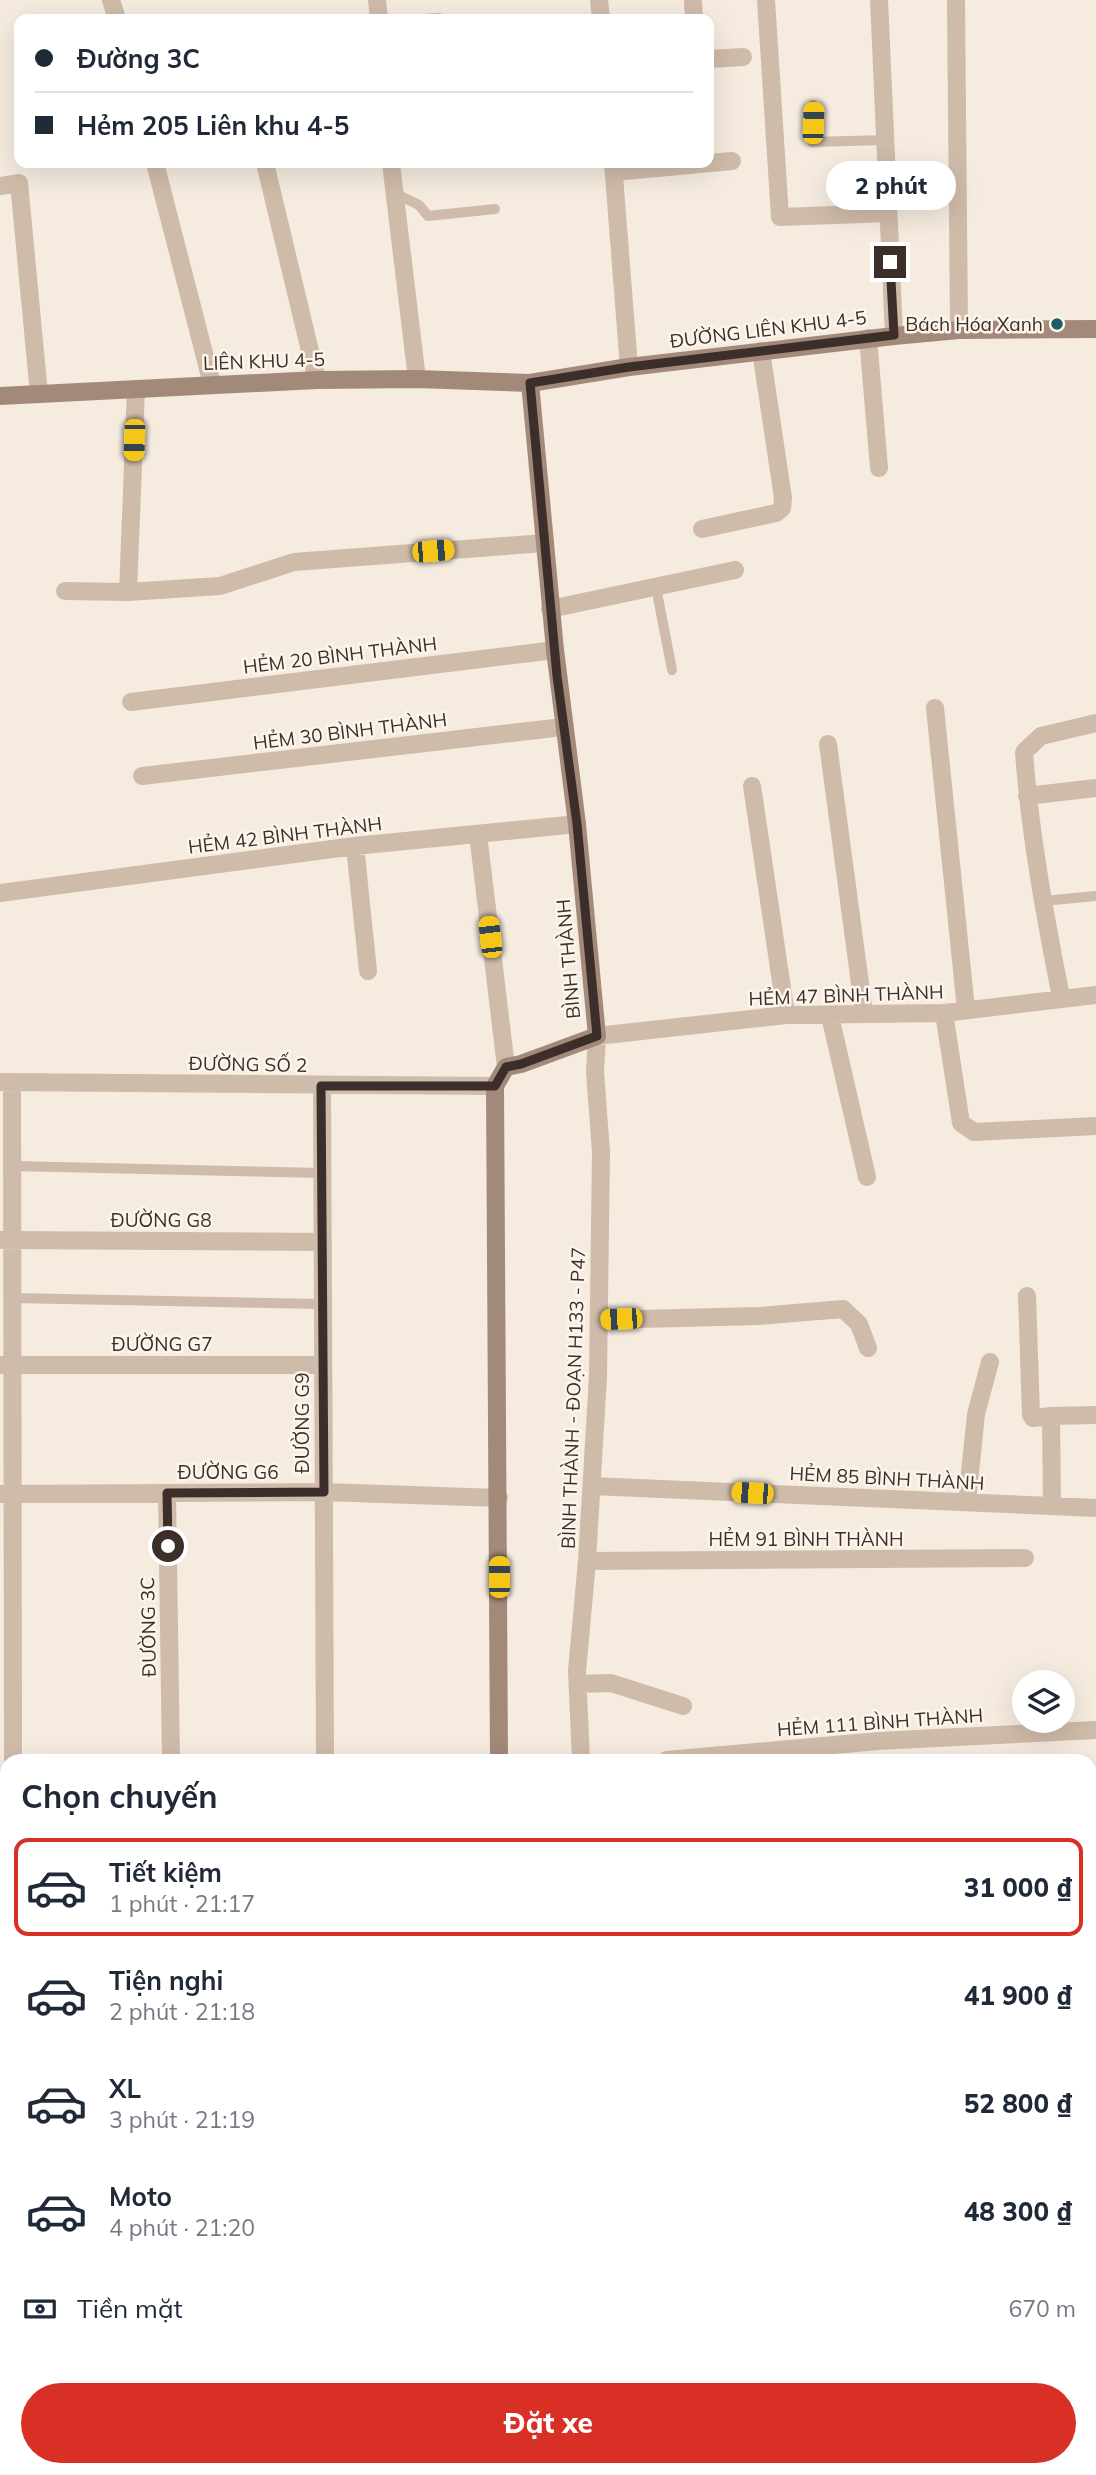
<!DOCTYPE html>
<html lang="vi">
<meta charset="utf-8">
<style>
:root{--surface:#fff;--page:#f2f2f3;--text:#1f2937;--muted:#747a83;--line:#e0e1e3;--accent:#d93025}
body{margin:0;font-family:Mulish,sans-serif;background:var(--page);color:var(--text);height:100vh;display:flex;flex-direction:column;font-size:26px;white-space:nowrap}
*{box-sizing:border-box;margin:0}
p{font-size:23px;color:var(--muted)}
.icon{flex:none;width:38px;height:38px;fill:none;stroke:currentColor;stroke-width:2;stroke-linecap:round;stroke-linejoin:round}
.map{position:relative;flex:1;overflow:hidden}
.panel{position:absolute;left:0px;top:1754px;width:1097px;height:723px;display:flex;flex-direction:column;background:var(--surface);border-radius:21px 21px 0 0;box-shadow:0 7px 28px #0002}
.panel>*{flex:none}
.top-card{position:absolute;left:14px;top:14px;width:700px;height:154px;border-radius:14px;box-shadow:0 7px 28px #0002;display:grid;align-content:center;height:154px;padding:0 21px;background:var(--surface)}
.buttons{position:absolute;left:1012px;top:1670px;display:grid;gap:14px}
.buttons a{display:grid;place-items:center;width:63px;height:63px;border-radius:50%;background:var(--surface);box-shadow:0 7px 28px #0002;font-size:35px}
.end{position:absolute;width:32px;height:32px;margin:-16px;border:9px solid #3c2f2a;background:#fff;box-shadow:0 0 0 4px #fff}
.from{border-radius:50%}
.bubble{position:absolute;height:49px;border-radius:24px;background:var(--surface);box-shadow:0 7px 28px #0002;font-size:23px;font-weight:800;line-height:49px;text-align:center}
.car{position:absolute;width:21px;height:42px;margin:-21px -10px;border-radius:9px;box-shadow:0 0 5px 2px #0007;background:linear-gradient(#f5c518 24%,#345 0 40%,#f5c518 0 76%,#345 0 86%,#f5c518 0)}
.top-card b{display:flex;align-items:center;gap:24px;height:66px;font-size:26px}
.top-card b+b{border-top:2px solid var(--line)}
.top-card i{width:18px;height:18px;background:var(--text)}
ul{padding:0;list-style:none}
li{display:flex;align-items:center;gap:21px;height:98px;margin:0 14px 10px;padding:0 7px;border:4px solid transparent;border-radius:14px}
li div{flex:1}
li b{display:block;font-size:26px}
li em{font-style:normal;font-weight:800}
li.active{border-color:var(--accent)}
li>.icon{width:63px;height:63px;stroke-width:1.5}
h2{padding:0 21px;font-size:32px;line-height:84px}
.pay{display:flex;align-items:center;gap:18px;height:77px;padding:0 21px;font-size:26px}
.pay p{margin-inline-start:auto}
.cta{display:flex;gap:14px;margin-top:auto;padding:14px 21px}
.cta a{flex:1;height:80px;border-radius:42px;background:var(--accent);color:#fff;font-size:28px;font-weight:800;line-height:80px;text-align:center}
.map>svg:first-child{display:block}
.lines{fill:none;stroke-linecap:round;stroke-linejoin:round}
.lane{stroke:#cfbba9;stroke-width:10}
.street{stroke:#cfbba9;stroke-width:18}
.secondary{stroke:#a3897a;stroke-width:18}
.route{stroke:#3c2f2a;stroke-width:9}
.poi-dot{fill:#1a5d62;stroke:#fcf5ec;stroke-width:2.5}
.labels{text-anchor:middle;stroke-width:5;stroke-linejoin:round;paint-order:stroke}
.poi-label{font-size:19px;fill:#3c2f2a;stroke:#fcf5ec;text-anchor:end}
.street-label{font-size:19px;fill:#3c2f2a;stroke:#fcf5ec}
</style>
<div class="map">
<svg width="1096" height="2475" viewBox="0 0 1096 2475">
<rect width="100%" height="100%" fill="#f5ebdf"/>
<g class="lines">
<path class="lane" d="M 425,19 L 439,18
M 813,105 L 812,142 L 885,140
M 394,193 L 419,205 L 428,216 L 495,209
M 656,587 L 672,670
M 1043,901 L 1096,896
M 12,1166 L 322,1173
M 12,1298 L 323,1304"/>
<path class="street" d="M 111,0 L 117,19
M 377,0 L 379,19
M 599,0 L 601,19
M 693,0 L 694,19
M 766,0 L 780,217 L 888,213
M 879,0 L 894,336
M 956,0 L 959,330
M 709,59 L 743,57
M 155,163 L 212,384
M 265,163 L 317,380
M 391,163 L 417,379
M 613,163 L 629,367
M 614,172 L 732,161
M 0,186 L 19,183 L 39,394
M 868,338 L 879,468
M 702,529 L 776,513 L 782,508 L 783,498 L 761,351
M 65,591 L 128,592 L 220,586 L 294,562 L 545,543
M 128,592 L 136,389
M 550,609 L 735,570
M 131,702 L 555,650
M 935,708 L 966,1009
M 828,744 L 864,1013
M 142,776 L 563,727
M 752,786 L 786,1015
M 1027,796 L 1096,788
M 478,834 L 506,1067
M 355,846 L 368,971
M 0,893 L 355,846 L 577,824
M 1061,997 C 1045,916 1030,835 1024,752 L 1041,736 L 1096,723
M 944,1013 L 961,1123 L 974,1132 L 1096,1126
M 830,1016 L 867,1177
M 0,1082 L 495,1086
M 12,1082 L 13,1760
M 322,1086 L 325,1760
M 1,1240 L 323,1242
M 1027,1296 L 1031,1415 L 1033,1418 L 1051,1416 L 1052,1506
M 599,1320 L 759,1316 L 843,1309 L 859,1324 L 868,1348
M 0,1365 L 323,1365
M 1051,1416 L 1096,1415
M 592,1486 L 1096,1508
M 167,1493 L 171,1760
M 0,1494 L 324,1492 L 499,1498
M 967,1502 L 976,1414 L 990,1362
M 587,1561 L 1025,1558
M 578,1684 L 611,1683 L 683,1706
M 581,1760 L 577,1671 L 587,1561 L 598,1376 L 601,1152 L 595,1072 L 597,1036 L 786,1015 L 944,1013 L 1096,995
M 667,1760 L 878,1741 L 1096,1730
M 1090,1847 L 1096,1846
M 0,1907 L 7,1907
M 1090,2050 L 1096,2050
M 0,2269 L 7,2269
M 1090,2365 L 1096,2362
M 1090,2417 L 1096,2448
M 0,2460 L 7,2460
M 296,2469 L 496,2470
M 720,2475 L 721,2469"/>
<path class="secondary" d="M 0,396 L 317,380 L 417,379 L 530,383 L 629,367 L 894,336 L 959,330 L 1096,329
M 499,1760 L 495,1086 L 506,1067 L 521,1064 L 597,1036 L 577,824 L 555,650 L 530,383
M 496,2469 L 496,2475"/>
</g>
<g class="lines">
<path class="route" d="M 168,1546 L 167,1493 L 324,1492 L 321,1086 L 495,1086 L 506,1067 L 521,1064 L 597,1036 L 577,824 L 557,676 L 530,383 L 629,367 L 894,335 L 890,262"/>
</g>
<circle class="poi-dot" cx="1057" cy="324" r="7"/>
<g class="labels">
<g class="poi-label">
<text x="1043" y="331">Bách Hóa Xanh</text>
</g>
<g class="street-label">
<text transform="translate(768 329) rotate(-7)" y="7">ĐƯỜNG LIÊN KHU 4-5</text>
<text transform="translate(264 361) rotate(-2)" y="7">LIÊN KHU 4-5</text>
<text transform="translate(340 655) rotate(-7)" y="7">HẺM 20 BÌNH THÀNH</text>
<text transform="translate(350 731) rotate(-7)" y="7">HẺM 30 BÌNH THÀNH</text>
<text transform="translate(285 835) rotate(-7)" y="7">HẺM 42 BÌNH THÀNH</text>
<text transform="translate(568 959) rotate(-95)" y="7">BÌNH THÀNH</text>
<text transform="translate(846 995) rotate(-2)" y="7">HẺM 47 BÌNH THÀNH</text>
<text transform="translate(248 1064) rotate(1)" y="7">ĐƯỜNG SỐ 2</text>
<text x="161" y="1227">ĐƯỜNG G8</text>
<text x="162" y="1351">ĐƯỜNG G7</text>
<text transform="translate(573 1398) rotate(-88)" y="7">BÌNH THÀNH - ĐOẠN H133 - P47</text>
<text transform="translate(302 1423) rotate(-90)" y="7">ĐƯỜNG G9</text>
<text x="228" y="1479">ĐƯỜNG G6</text>
<text transform="translate(887 1478) rotate(3)" y="7">HẺM 85 BÌNH THÀNH</text>
<text x="806" y="1546">HẺM 91 BÌNH THÀNH</text>
<text transform="translate(148 1627) rotate(-91)" y="7">ĐƯỜNG 3C</text>
<text transform="translate(880 1722) rotate(-4)" y="7">HẺM 111 BÌNH THÀNH</text>
</g>
</g>
</svg>
<div class="buttons">
<a><svg class="icon" aria-label="layers" viewBox="0 0 24 24"><path d="M12 4l9 5-9 5-9-5zM3 14l9 5 9-5"/></svg></a>
</div>
<i class="end from" style="left:168px;top:1546px"></i>
<i class="end" style="left:890px;top:262px"></i>
<div class="bubble" style="left:826px;top:161px;width:130px">2 phút</div>
<i class="car" style="left:813px;top:123px;rotate:2deg"></i>
<i class="car" style="left:134px;top:440px;rotate:182deg"></i>
<i class="car" style="left:433px;top:551px;rotate:85deg"></i>
<i class="car" style="left:490px;top:937px;rotate:353deg"></i>
<i class="car" style="left:621px;top:1319px;rotate:268deg"></i>
<i class="car" style="left:752px;top:1493px;rotate:273deg"></i>
<i class="car" style="left:499px;top:1577px;rotate:0deg"></i>
<div class="top-card">
<b><i class="from"></i>Đường 3C</b>
<b><i></i>Hẻm 205 Liên khu 4-5</b>
</div>
<section class="panel">
<h2>Chọn chuyến</h2>
<ul>
<li class="active"><svg class="icon" aria-label="car" viewBox="0 0 24 24"><path d="M5 17H2v-5l4-1 3-4h7l3 4 3 1v5h-3M9 17h6M6 11h13"/><circle cx="7" cy="17" r="2"/><circle cx="17" cy="17" r="2"/></svg><div><b>Tiết kiệm</b><p>1 phút · 21:17</p></div><em>31 000 ₫</em></li>
<li><svg class="icon" aria-label="car" viewBox="0 0 24 24"><path d="M5 17H2v-5l4-1 3-4h7l3 4 3 1v5h-3M9 17h6M6 11h13"/><circle cx="7" cy="17" r="2"/><circle cx="17" cy="17" r="2"/></svg><div><b>Tiện nghi</b><p>2 phút · 21:18</p></div><em>41 900 ₫</em></li>
<li><svg class="icon" aria-label="car" viewBox="0 0 24 24"><path d="M5 17H2v-5l4-1 3-4h7l3 4 3 1v5h-3M9 17h6M6 11h13"/><circle cx="7" cy="17" r="2"/><circle cx="17" cy="17" r="2"/></svg><div><b>XL</b><p>3 phút · 21:19</p></div><em>52 800 ₫</em></li>
<li><svg class="icon" aria-label="car" viewBox="0 0 24 24"><path d="M5 17H2v-5l4-1 3-4h7l3 4 3 1v5h-3M9 17h6M6 11h13"/><circle cx="7" cy="17" r="2"/><circle cx="17" cy="17" r="2"/></svg><div><b>Moto</b><p>4 phút · 21:20</p></div><em>48 300 ₫</em></li>
</ul>
<div class="pay"><svg class="icon" aria-label="cash" viewBox="0 0 24 24"><path d="M3 7h18v10H3z"/><circle cx="12" cy="12" r="2"/></svg>Tiền mặt<p>670 m</p></div>
<div class="cta"><a>Đặt xe</a></div>
</section>
</div>
